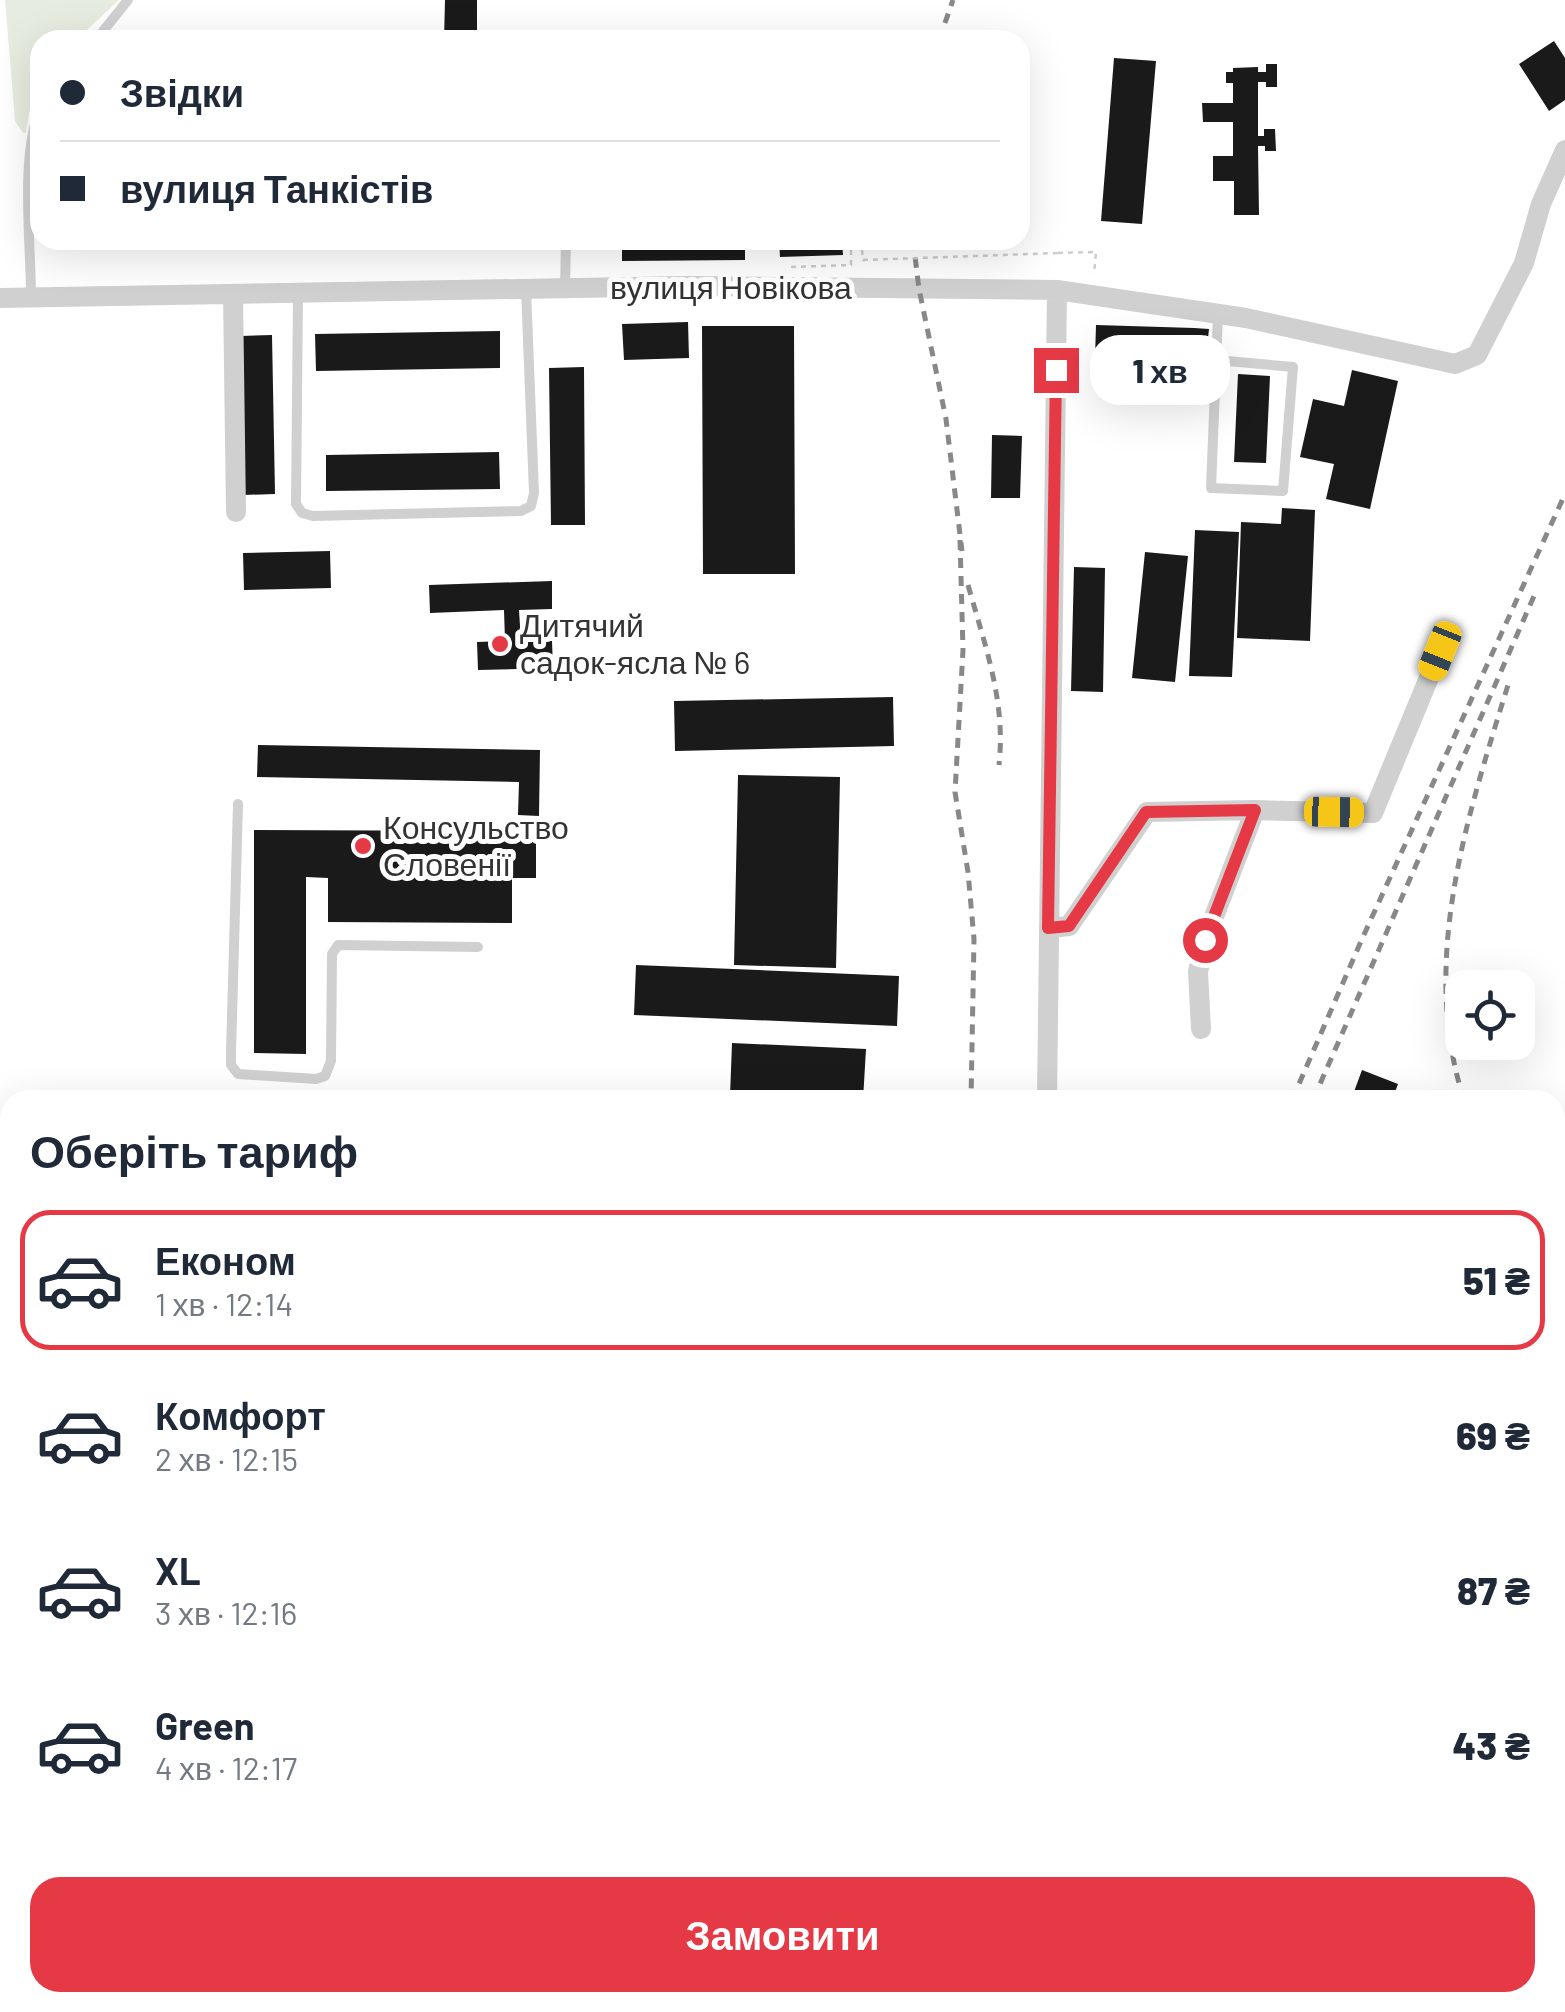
<!DOCTYPE html>
<html lang="uk">
<meta charset="utf-8">
<style>
:root{--surface:#fff;--page:#f6f6f7;--text:#1f2937;--muted:#747a83;--line:#e0e1e3;--accent:#e63946}
body{margin:0;font-family:Barlow,sans-serif;background:var(--page);color:var(--text);height:100vh;display:flex;flex-direction:column;font-size:38px;white-space:nowrap}
*{box-sizing:border-box;margin:0}
p{font-size:32px;color:var(--muted)}
.icon{flex:none;width:55px;height:55px;fill:none;stroke:currentColor;stroke-width:2;stroke-linecap:round;stroke-linejoin:round}
.map{position:relative;flex:1;overflow:hidden}
.details{position:absolute;left:0px;top:1090px;width:1565px;height:922px;display:flex;flex-direction:column;background:var(--surface);border-radius:30px 30px 0 0;box-shadow:0 10px 40px #0002}
.details>*{flex:none}
.hud{position:absolute;left:30px;top:30px;width:1000px;height:220px;border-radius:30px;box-shadow:0 10px 40px #0002;display:grid;align-content:center;height:220px;padding:0 30px;background:var(--surface)}
.tools{position:absolute;left:1445px;top:970px;display:grid;gap:20px}
.tools a{display:grid;place-items:center;width:90px;height:90px;border-radius:20px;background:var(--surface);box-shadow:0 10px 40px #0002;font-size:50px}
.end{position:absolute;width:45px;height:45px;margin:-22px;border:12px solid #e63946;background:#fff;box-shadow:0 0 0 5px #fff}
.from{border-radius:50%}
.bubble{position:absolute;height:70px;border-radius:30px;background:var(--surface);box-shadow:0 10px 40px #0002;font-size:32px;font-weight:800;line-height:70px;text-align:center}
.car{position:absolute;width:30px;height:60px;margin:-30px -15px;border-radius:12px;box-shadow:0 0 8px 2px #0007;background:linear-gradient(#f5c518 24%,#345 0 40%,#f5c518 0 76%,#345 0 86%,#f5c518 0)}
.hud b{display:flex;align-items:center;gap:35px;height:95px;font-size:38px}
.hud b+b{border-top:2px solid var(--line)}
.hud i{width:25px;height:25px;background:var(--text)}
ul{padding:0;list-style:none}
li{display:flex;align-items:center;gap:30px;height:140px;margin:0 20px 15px;padding:0 10px;border:5px solid transparent;border-radius:30px}
li div{flex:1}
li b{display:block;font-size:38px}
li em{font-style:normal;font-weight:800}
li.current{border-color:var(--accent)}
li>.icon{width:90px;height:90px;stroke-width:1.5}
h2{padding:0 30px;font-size:45px;line-height:120px}
.cta{display:flex;gap:20px;margin-top:auto;padding:20px 30px}
.cta a{flex:1;height:115px;border-radius:30px;background:var(--accent);color:#fff;font-size:40px;font-weight:800;line-height:115px;text-align:center}
.map>svg:first-child{display:block}
.green{fill:#e6ecdf}
.building{fill:#1a1a1a}
.lines{fill:none;stroke-linecap:round;stroke-linejoin:round}
.path{stroke:#cdcdcd;stroke-width:2.5;stroke-dasharray:5 5;stroke-linecap:butt}
.lane{stroke:#d0d0d0;stroke-width:10}
.street{stroke:#d0d0d0;stroke-width:20}
.rail{stroke:#888;stroke-width:5;stroke-dasharray:10 8;stroke-linecap:butt}
.path-bridge{stroke:#cdcdcd;stroke-width:2.5;stroke-dasharray:5 5;stroke-linecap:butt}
.route{stroke:#e63946;stroke-width:12}
.poi-dot{fill:#e63946;stroke:#fff;stroke-width:4}
.labels{text-anchor:middle;stroke-width:10;stroke-linejoin:round;paint-order:stroke}
.street-label{font-size:32px;fill:#333;stroke:#fff}
.poi-label{font-size:32px;fill:#333;stroke:#fff;text-anchor:start}
</style>
<div class="map">
<svg width="1565" height="2012" viewBox="0 0 1565 2012">
<rect width="100%" height="100%" fill="#fff"/>
<path class="green" d="M 5,0 L 119,0 L 76,40 L 40,40 L 40,85 L 29,112 L 26,133 L 23,133 L 15,121 Z"/>
<path class="building" d="M 445,0 L 477,0 L 477,40 L 444,40 Z
M 1554,41 L 1565,58 L 1565,100 L 1549,111 L 1519,64 Z
M 1114,58 L 1156,61 L 1142,224 L 1101,221 Z
M 1266,64 L 1277,64 L 1277,87 L 1266,87 L 1266,82 L 1258,82 L 1258,136 L 1264,136 L 1264,129 L 1275,129 L 1276,151 L 1265,151 L 1265,146 L 1258,146 L 1259,215 L 1234,215 L 1234,181 L 1213,181 L 1213,156 L 1233,156 L 1233,122 L 1203,122 L 1202,103 L 1233,103 L 1233,83 L 1226,83 L 1226,72 L 1233,72 L 1233,68 L 1258,67 L 1258,72 L 1266,72 Z
M 622,240 L 745,240 L 745,260 L 622,261 Z
M 779,240 L 842,240 L 843,255 L 780,257 Z
M 688,322 L 689,358 L 624,360 L 622,324 Z
M 1096,325 L 1194,328 L 1209,329 L 1208,338 L 1194,338 L 1193,361 L 1095,358 Z
M 702,326 L 794,326 L 795,574 L 703,574 Z
M 500,331 L 500,368 L 316,371 L 315,334 Z
M 272,335 L 275,494 L 243,495 L 240,336 Z
M 584,367 L 585,525 L 551,525 L 549,368 Z
M 1352,370 L 1398,381 L 1370,509 L 1326,499 L 1334,464 L 1300,457 L 1313,399 L 1344,406 Z
M 1238,374 L 1270,376 L 1266,463 L 1234,462 Z
M 992,435 L 1022,436 L 1020,498 L 991,498 Z
M 499,452 L 500,489 L 326,491 L 326,455 Z
M 1282,508 L 1315,510 L 1310,641 L 1237,638 L 1241,522 L 1281,524 Z
M 1195,530 L 1239,532 L 1232,677 L 1189,676 Z
M 330,551 L 331,588 L 244,590 L 243,553 Z
M 1145,552 L 1188,556 L 1175,682 L 1132,678 Z
M 1074,567 L 1105,568 L 1103,692 L 1071,691 Z
M 552,581 L 552,609 L 519,610 L 521,642 L 552,641 L 553,668 L 478,670 L 477,642 L 505,641 L 504,610 L 430,613 L 429,585 Z
M 893,697 L 894,746 L 675,751 L 674,701 Z
M 258,745 L 540,750 L 539,816 L 518,815 L 519,782 L 257,777 Z
M 738,775 L 840,777 L 836,968 L 734,965 Z
M 254,830 L 536,831 L 536,878 L 512,878 L 512,923 L 328,922 L 328,878 L 306,877 L 306,1054 L 254,1053 Z
M 636,965 L 899,976 L 897,1026 L 634,1015 Z
M 732,1043 L 866,1049 L 863,1100 L 740,1100 L 740,1096 L 730,1096 Z
M 1362,1070 L 1398,1084 L 1392,1100 L 1351,1100 Z"/>
<g class="lines">
<path class="path" d="M 1058,253 L 1096,252 L 1094,274
M 791,267 L 851,265 L 851,240"/>
<path class="lane" d="M 96,40 L 128,0
M 565,288 L 566,240
M 298,293 L 296,504 L 302,513 L 313,516 L 521,511 L 531,506 L 534,493 L 526,289
M 31,297 C 31,241 20,159 40,108
M 1216,360 L 1293,367 L 1283,491 L 1211,488 L 1218,315
M 238,804 L 231,1052 L 231,1065 L 238,1074 L 316,1079 L 325,1076 L 331,1061 L 332,954 L 338,945 L 478,947
M 1555,1345 L 1565,1343
M 0,1389 L 10,1390
M 0,1495 L 10,1492
M 0,1513 L 10,1514
M 1555,1519 L 1565,1516
M 1555,1777 L 1565,1773"/>
<path class="street" d="M 233,294 L 236,512
M 0,298 L 687,286 L 1057,290 L 1246,318 L 1455,364 L 1477,355 L 1524,263 L 1541,204 L 1565,150
M 1049,928 L 1069,926 L 1147,812 L 1255,810 L 1373,813 L 1440,651
M 1201,1029 L 1198,972 L 1205,940 L 1255,810
M 1047,1100 L 1057,290
M 0,1353 L 10,1354
M 0,1949 L 10,1949
M 380,2002 L 380,2012
M 530,2002 L 533,2012
M 1099,2002 L 1107,2012
M 1369,2002 L 1377,2012
M 1538,2002 L 1545,2012
M 217,2012 L 217,2002
M 878,2012 L 882,2002
M 944,2012 L 949,2002"/>
<path class="rail" d="M 939,40 L 953,0
M 913,240 L 919,289 L 946,419 L 962,551
M 960,540 L 963,650 L 955,792 L 968,872 L 974,939 L 971,1100
M 968,585 C 985,646 1006,701 999,765
M 1292,1100 L 1362,939 L 1565,494
M 1313,1100 L 1534,596
M 1464,1100 C 1419,961 1467,818 1508,685
M 1555,1275 L 1565,1287
M 910,2012 L 914,2002"/>
<path class="path-bridge" d="M 861,240 L 863,260 L 1058,253"/>
</g>
<g class="lines">
<path class="route" d="M 1056,370 L 1048,928 L 1069,926 L 1146,812 L 1255,810 L 1205,940"/>
</g>
<g class="poi-dot">
<circle cx="500" cy="644" r="10"/>
<circle cx="363" cy="846" r="10"/>
</g>
<g class="labels">
<g class="street-label">
<text x="731" y="299">вулиця Новікова</text>
</g>
<g class="poi-label">
<text x="520" y="637">Дитячий<tspan x="520" dy="37">садок-ясла № 6</tspan></text>
<text x="383" y="839">Консульство<tspan x="383" dy="37">Словенії</tspan></text>
</g>
</g>
</svg>
<div class="tools">
<a><svg class="icon" aria-label="locate" viewBox="0 0 24 24"><circle cx="12" cy="12" r="6"/><path d="M12 2v4M12 18v4M2 12h4M18 12h4"/></svg></a>
</div>
<i class="end from" style="left:1205px;top:940px"></i>
<i class="end" style="left:1056px;top:370px"></i>
<div class="bubble" style="left:1090px;top:335px;width:140px">1 хв</div>
<i class="car" style="left:1440px;top:651px;rotate:202deg"></i>
<i class="car" style="left:1334px;top:812px;rotate:91deg"></i>
<div class="hud">
<b><i class="from"></i>Звідки</b>
<b><i></i>вулиця Танкістів</b>
</div>
<section class="details">
<h2>Оберіть тариф</h2>
<ul>
<li class="current"><svg class="icon" aria-label="car" viewBox="0 0 24 24"><path d="M5 17H2v-5l4-1 3-4h7l3 4 3 1v5h-3M9 17h6M6 11h13"/><circle cx="7" cy="17" r="2"/><circle cx="17" cy="17" r="2"/></svg><div><b>Економ</b><p>1 хв · 12:14</p></div><em>51 ₴</em></li>
<li><svg class="icon" aria-label="car" viewBox="0 0 24 24"><path d="M5 17H2v-5l4-1 3-4h7l3 4 3 1v5h-3M9 17h6M6 11h13"/><circle cx="7" cy="17" r="2"/><circle cx="17" cy="17" r="2"/></svg><div><b>Комфорт</b><p>2 хв · 12:15</p></div><em>69 ₴</em></li>
<li><svg class="icon" aria-label="car" viewBox="0 0 24 24"><path d="M5 17H2v-5l4-1 3-4h7l3 4 3 1v5h-3M9 17h6M6 11h13"/><circle cx="7" cy="17" r="2"/><circle cx="17" cy="17" r="2"/></svg><div><b>XL</b><p>3 хв · 12:16</p></div><em>87 ₴</em></li>
<li><svg class="icon" aria-label="car" viewBox="0 0 24 24"><path d="M5 17H2v-5l4-1 3-4h7l3 4 3 1v5h-3M9 17h6M6 11h13"/><circle cx="7" cy="17" r="2"/><circle cx="17" cy="17" r="2"/></svg><div><b>Green</b><p>4 хв · 12:17</p></div><em>43 ₴</em></li>
</ul>
<div class="cta"><a>Замовити</a></div>
</section>
</div>
